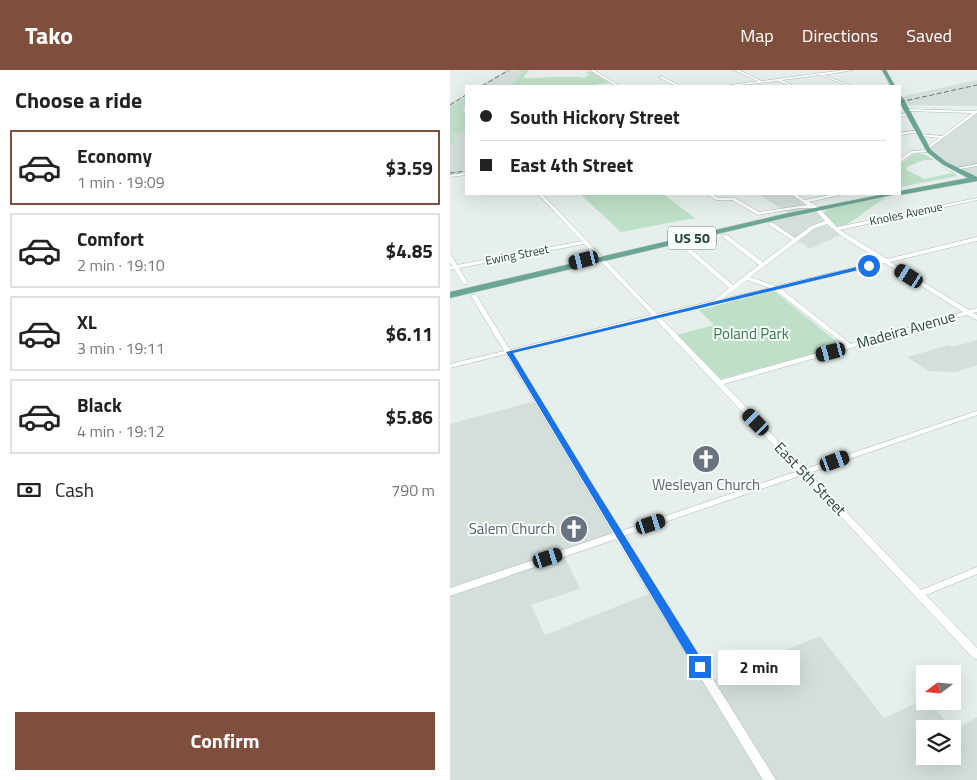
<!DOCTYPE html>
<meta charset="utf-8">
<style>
:root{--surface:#fff;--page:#f6f6f6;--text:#222;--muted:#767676;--line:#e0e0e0;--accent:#804e3d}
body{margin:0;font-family:"Titillium Web",sans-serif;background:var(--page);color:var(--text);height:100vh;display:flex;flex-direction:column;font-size:19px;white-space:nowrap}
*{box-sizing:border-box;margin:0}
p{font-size:16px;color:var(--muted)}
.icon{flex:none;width:28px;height:28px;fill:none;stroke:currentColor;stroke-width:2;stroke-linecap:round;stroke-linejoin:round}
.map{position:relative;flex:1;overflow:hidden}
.side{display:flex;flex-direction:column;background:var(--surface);width:450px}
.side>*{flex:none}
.guide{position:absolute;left:15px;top:15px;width:436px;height:110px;border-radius:0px;box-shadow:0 5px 20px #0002;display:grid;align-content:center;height:110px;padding:0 15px;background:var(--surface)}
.needle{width:32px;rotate:254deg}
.controls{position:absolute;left:466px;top:595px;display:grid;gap:10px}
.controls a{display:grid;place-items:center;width:45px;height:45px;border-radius:0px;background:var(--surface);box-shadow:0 5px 20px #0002;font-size:25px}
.end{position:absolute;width:22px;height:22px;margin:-11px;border:6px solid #1a73e8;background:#fff;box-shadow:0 0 0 2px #fff}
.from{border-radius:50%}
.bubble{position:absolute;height:35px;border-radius:0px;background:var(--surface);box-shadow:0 5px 20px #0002;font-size:16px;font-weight:700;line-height:35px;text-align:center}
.car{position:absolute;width:15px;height:30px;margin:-15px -8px;border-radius:6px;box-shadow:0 0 4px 1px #0007;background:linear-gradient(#222 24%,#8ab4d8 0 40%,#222 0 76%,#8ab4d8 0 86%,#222 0)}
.guide b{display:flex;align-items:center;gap:18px;height:48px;font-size:19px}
.guide b+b{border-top:1px solid var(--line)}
.guide i{width:12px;height:12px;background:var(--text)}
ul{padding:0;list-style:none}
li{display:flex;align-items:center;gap:15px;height:75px;margin:0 10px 8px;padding:0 5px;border:2px solid var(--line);border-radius:0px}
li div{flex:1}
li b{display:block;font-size:19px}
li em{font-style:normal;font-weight:700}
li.active{border-color:var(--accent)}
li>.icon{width:45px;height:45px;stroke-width:1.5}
h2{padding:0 15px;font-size:22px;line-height:60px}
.pay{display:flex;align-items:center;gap:12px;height:55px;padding:0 15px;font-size:19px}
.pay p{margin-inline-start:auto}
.primary-button{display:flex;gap:10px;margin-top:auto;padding:10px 15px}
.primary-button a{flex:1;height:58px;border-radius:0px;background:var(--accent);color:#fff;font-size:20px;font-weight:700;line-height:58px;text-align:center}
header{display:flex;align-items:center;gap:30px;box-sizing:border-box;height:70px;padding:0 25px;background:var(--accent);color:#fff}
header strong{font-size:24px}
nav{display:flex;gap:28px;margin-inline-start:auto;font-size:18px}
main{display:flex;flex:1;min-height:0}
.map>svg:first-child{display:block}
.built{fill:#d4dfda}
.green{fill:#bfe0c8}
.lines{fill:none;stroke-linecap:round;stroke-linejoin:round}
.minor-casing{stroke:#a8b8b2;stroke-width:1}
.primary-casing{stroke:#c2cac8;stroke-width:1}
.minor{fill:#fff;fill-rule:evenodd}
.primary{fill:#6aa596;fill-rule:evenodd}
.rail{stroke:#5f7d75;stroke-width:1;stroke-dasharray:5 2.5;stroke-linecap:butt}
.route{fill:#1a73e8}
.labels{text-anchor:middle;stroke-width:4;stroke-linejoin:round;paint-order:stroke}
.far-street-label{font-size:12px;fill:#24423a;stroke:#f7fbf9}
.shield{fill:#f7fbf9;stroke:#637a73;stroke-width:1}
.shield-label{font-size:14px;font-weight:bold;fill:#24423a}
.street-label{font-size:15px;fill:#24423a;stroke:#f7fbf9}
.park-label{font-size:15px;fill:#2d7a4b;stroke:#f7fbf9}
.worship-label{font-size:15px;fill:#5b616d;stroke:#f7fbf9}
</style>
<header>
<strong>Tako</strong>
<nav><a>Map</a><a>Directions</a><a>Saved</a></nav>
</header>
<main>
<section class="side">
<h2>Choose a ride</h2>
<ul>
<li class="active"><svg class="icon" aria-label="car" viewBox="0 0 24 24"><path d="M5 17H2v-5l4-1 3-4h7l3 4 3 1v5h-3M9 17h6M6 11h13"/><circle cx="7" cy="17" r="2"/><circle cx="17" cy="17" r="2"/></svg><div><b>Economy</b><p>1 min · 19:09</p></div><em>$3.59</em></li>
<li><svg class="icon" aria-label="car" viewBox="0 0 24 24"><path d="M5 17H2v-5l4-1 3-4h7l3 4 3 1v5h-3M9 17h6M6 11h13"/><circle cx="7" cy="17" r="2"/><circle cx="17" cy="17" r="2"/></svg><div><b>Comfort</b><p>2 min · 19:10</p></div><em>$4.85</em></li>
<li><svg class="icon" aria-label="car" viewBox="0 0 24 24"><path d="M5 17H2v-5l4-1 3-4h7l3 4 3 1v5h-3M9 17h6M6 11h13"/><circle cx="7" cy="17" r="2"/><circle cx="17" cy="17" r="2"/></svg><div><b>XL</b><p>3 min · 19:11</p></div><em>$6.11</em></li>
<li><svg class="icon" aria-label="car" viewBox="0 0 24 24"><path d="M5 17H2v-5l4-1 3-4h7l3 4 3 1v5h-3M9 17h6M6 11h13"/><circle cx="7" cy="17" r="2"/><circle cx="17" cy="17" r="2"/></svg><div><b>Black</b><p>4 min · 19:12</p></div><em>$5.86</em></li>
</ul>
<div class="pay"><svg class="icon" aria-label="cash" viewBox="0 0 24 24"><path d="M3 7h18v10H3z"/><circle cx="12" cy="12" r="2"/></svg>Cash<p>790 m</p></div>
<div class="primary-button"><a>Confirm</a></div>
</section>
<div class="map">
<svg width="527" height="710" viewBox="0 0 527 710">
<rect width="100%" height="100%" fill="#e6efeb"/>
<path class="built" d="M 56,0 L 73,2 L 60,16 L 29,16 Z
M 527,10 L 527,36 L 450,35 L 450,27 Z
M 16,24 L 16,39 L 10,39 L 16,47 L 16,102 L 0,104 L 0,33 Z
M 527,43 L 527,110 L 494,91 L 479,78 Z
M 308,124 L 341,124 L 368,140 L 379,157 L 390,165 L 360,179 L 320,151 L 343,146 Z
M 527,270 L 527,295 L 506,302 L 478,301 L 457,287 L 499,275 L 503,277 Z
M 88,330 L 169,465 L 113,484 L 130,519 L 81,535 L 95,565 L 203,522 L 259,612 L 370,566 L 434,648 L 475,629 L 475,631 L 479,631 L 502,659 L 475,659 L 475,686 L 502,686 L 503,660 L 527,647 L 527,710 L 0,710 L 0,354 Z"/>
<path class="green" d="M 64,0 L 79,0 L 73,8 C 90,9 114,5 134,8 L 139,4 L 135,2 L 141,2 L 159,13 L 136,16 L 60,16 L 73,2 Z
M 16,28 L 16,34 L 12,37 L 16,46 L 16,62 L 1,64 L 6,72 L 0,74 L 0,38 Z
M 468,83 L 476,85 L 484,90 L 474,90 L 457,97 L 456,100 L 475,109 L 502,103 L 486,93 L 504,103 L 507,106 L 450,117 L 450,94 L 462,85 Z
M 130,124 L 213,124 L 245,148 L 171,162 Z
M 433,128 L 436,129 C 418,134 403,158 386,156 L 373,143 L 378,139 Z
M 324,221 L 392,276 L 271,309 L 227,265 L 264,255 L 249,240 Z"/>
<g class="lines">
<defs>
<path id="minor" d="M 140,0 L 144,0 L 170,16 L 166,16 Z
M 284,0 L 289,0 L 312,11 L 394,0 L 403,0 L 374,5 L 402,16 L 398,16 L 370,5 L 332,10 L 344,16 L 341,16 L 328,11 L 279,16 L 280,15 L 308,11 Z
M 211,6 L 229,15 L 230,16 L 226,16 L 210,8 Z
M 456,39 L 525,41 L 527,40 L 527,43 L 478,79 L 477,79 L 477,77 L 489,68 L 471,66 L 469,65 L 470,64 L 492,66 L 522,43 L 457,41 Z
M 460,43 L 460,45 L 450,46 L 450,44 Z
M 469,60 L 470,62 L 450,65 L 450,63 Z
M 479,80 L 481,81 L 480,82 L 463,83 L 450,92 L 450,89 L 461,81 Z
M 527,94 L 527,96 L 504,100 L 502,99 Z
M 16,103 L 16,105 L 0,107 L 0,105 Z
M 88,124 L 92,124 L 207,244 L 263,231 L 279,218 L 232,177 L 232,175 L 236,175 L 283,215 L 309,195 L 273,167 L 273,165 L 277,165 L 313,192 L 342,170 L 319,155 L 319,153 L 323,153 L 345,168 L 361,156 L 375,151 L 366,141 L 361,138 L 349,138 L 308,145 L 282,130 L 266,130 L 257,124 L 262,124 L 269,128 L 285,128 L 309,142 L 357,135 L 341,124 L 346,124 L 355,130 L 383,124 L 390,124 L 390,125 L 359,132 L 366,135 L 387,157 L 527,128 L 527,130 L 390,160 L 437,189 L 527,167 L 527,171 L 440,192 L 519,240 L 527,238 L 527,242 L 523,243 L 527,245 L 527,250 L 517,245 L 274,314 L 355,399 L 527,341 L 527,345 L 359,403 L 471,520 L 527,497 L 527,504 L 476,525 L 527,578 L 527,589 L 523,588 L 352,405 L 174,466 L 326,710 L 313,710 L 166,469 L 0,526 L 0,518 L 163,463 L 56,284 L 0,298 L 0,294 L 54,281 L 21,226 L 22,225 L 26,225 L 27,226 L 60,280 L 202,245 L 134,174 L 9,198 L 18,213 L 17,214 L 13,214 L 4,199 L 0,200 L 0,196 L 2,196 L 0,192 L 0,185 L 2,186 L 7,195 L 132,171 ZM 377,154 L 393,167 L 431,191 L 326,216 L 300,207 L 365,158 ZM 435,193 L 513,242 L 401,274 L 331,219 ZM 297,210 L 320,218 L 272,229 ZM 325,220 L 395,275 L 271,310 L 210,247 ZM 204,248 L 348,401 L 171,461 L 62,283 Z"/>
<path id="primary" d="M 432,0 L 436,0 L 445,16 L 441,16 Z
M 450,26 L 453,28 L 481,80 L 496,92 L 527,107 L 527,111 L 450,125 L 447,124 L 334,148 L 0,228 L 0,222 L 334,144 L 435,124 L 450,124 L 450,121 L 518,108 L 492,94 L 477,82 L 450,33 Z"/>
</defs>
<use href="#minor" class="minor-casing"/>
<use href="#primary" class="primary-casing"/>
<use href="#minor" class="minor"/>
<use href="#primary" class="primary"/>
<path class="rail" d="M 32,16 L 59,0
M 450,32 L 527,15
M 0,35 L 16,25
M 0,103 L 16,101"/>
</g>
<path class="route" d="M 419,194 L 421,197 L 63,283 L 141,412 L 254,593 L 255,597 L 254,600 L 246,600 L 56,282 Z"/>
<defs>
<symbol id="church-disc" viewBox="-11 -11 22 22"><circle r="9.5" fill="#6b7280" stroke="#f7fbf9"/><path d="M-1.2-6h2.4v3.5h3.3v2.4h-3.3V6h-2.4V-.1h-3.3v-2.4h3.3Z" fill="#fff"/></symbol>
</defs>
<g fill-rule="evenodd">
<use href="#church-disc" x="240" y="373" width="32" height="32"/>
<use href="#church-disc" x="108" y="443" width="32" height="32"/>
</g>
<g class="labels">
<g class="far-street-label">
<text transform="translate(456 144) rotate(-12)" y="4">Knoles Avenue</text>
<text transform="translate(67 185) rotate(-11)" y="4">Ewing Street</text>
</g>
<rect class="shield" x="218" y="156.5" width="48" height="23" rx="4"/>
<g class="shield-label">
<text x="242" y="173">US 50</text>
</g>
<g class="street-label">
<text transform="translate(456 260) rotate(-16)" y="5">Madeira Avenue</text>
<text transform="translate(360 409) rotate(46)" y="5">East 5th Street</text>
</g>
<g class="park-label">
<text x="301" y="269">Poland Park</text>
</g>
<g class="worship-label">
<text x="256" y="420">Wesleyan Church</text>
<text x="105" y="464" text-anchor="end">Salem Church</text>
</g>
</g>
</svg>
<div class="controls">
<a><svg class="needle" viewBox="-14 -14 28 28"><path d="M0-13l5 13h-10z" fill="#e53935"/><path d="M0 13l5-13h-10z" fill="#767676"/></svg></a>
<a><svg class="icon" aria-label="layers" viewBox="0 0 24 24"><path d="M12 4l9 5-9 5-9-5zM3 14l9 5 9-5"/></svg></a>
</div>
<i class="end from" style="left:419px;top:196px"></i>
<i class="end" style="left:250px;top:597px"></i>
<div class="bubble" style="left:268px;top:580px;width:82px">2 min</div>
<i class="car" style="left:134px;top:190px;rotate:256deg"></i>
<i class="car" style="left:459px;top:206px;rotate:302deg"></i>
<i class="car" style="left:381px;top:282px;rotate:255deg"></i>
<i class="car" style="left:306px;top:352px;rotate:316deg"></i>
<i class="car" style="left:385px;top:391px;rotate:70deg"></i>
<i class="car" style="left:201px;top:454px;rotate:72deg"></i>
<i class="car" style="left:98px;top:488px;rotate:72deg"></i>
<div class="guide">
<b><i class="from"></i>South Hickory Street</b>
<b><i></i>East 4th Street</b>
</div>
</div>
</main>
